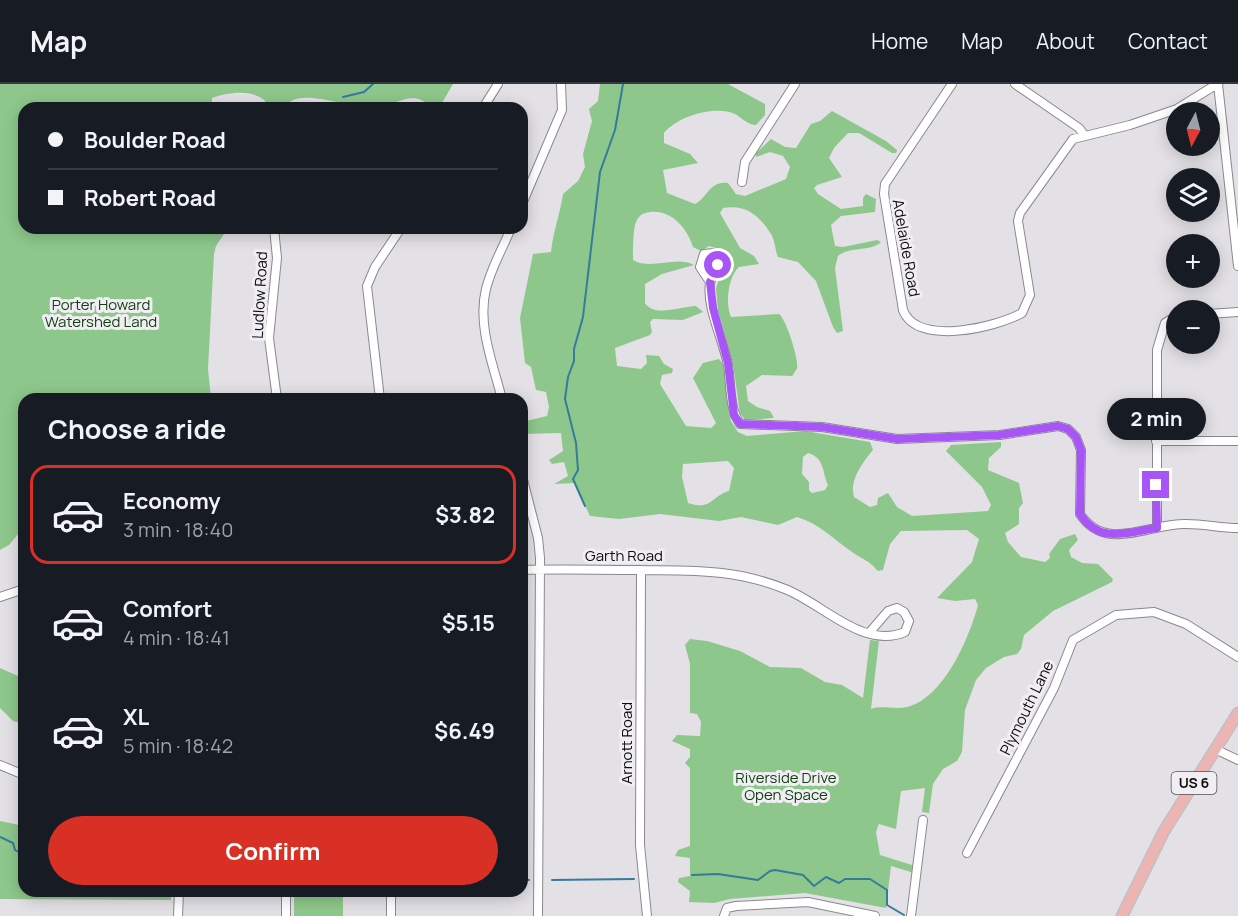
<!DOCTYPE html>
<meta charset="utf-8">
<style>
:root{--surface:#171b24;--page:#242831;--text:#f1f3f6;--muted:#9ea1a6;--line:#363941;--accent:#d93025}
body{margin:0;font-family:Manrope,sans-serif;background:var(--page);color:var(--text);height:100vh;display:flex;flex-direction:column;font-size:22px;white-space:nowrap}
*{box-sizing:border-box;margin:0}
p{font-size:20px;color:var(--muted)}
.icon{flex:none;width:33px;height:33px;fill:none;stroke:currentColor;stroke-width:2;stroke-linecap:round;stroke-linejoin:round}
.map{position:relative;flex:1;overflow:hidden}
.details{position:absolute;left:18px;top:309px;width:510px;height:504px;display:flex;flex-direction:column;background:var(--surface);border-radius:18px;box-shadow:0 3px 15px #0003}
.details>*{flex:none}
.guide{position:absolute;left:18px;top:18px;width:510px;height:132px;border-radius:18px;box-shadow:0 3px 15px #0003;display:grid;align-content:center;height:132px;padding:0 30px;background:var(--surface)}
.needle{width:39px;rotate:187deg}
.buttons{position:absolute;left:1166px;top:18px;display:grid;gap:12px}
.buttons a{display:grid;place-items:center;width:54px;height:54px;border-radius:50%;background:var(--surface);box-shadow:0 3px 15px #0003;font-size:30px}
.end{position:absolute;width:27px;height:27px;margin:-14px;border:8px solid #a855f7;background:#fff;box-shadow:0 0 0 3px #fff}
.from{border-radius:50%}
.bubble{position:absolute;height:42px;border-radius:21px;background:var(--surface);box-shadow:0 3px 15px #0003;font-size:20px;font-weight:700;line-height:42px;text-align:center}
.guide b{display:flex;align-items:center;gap:21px;height:57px;font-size:22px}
.guide b+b{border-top:2px solid var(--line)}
.guide i{width:15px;height:15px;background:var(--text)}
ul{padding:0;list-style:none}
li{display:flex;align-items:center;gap:18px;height:99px;margin:0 12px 9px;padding:0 18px;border:3px solid transparent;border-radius:18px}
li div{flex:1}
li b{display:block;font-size:22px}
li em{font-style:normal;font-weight:700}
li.current{border-color:var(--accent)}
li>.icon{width:54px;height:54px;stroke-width:1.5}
h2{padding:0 30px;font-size:27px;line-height:72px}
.action{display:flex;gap:12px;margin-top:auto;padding:12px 30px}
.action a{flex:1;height:69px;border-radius:36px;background:var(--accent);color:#fff;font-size:24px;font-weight:700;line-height:69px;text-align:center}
header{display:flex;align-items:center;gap:36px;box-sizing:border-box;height:84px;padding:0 30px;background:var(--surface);border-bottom:2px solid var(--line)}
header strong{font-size:28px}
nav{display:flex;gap:33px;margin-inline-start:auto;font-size:21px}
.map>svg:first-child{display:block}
.green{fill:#8ec78b;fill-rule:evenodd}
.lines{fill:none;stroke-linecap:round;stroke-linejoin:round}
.stream{stroke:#347b9c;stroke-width:2}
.minor-casing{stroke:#8b888d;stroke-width:10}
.major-casing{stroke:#c0c0c0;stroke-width:13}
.minor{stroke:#fff;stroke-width:8}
.major{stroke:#ecb4b3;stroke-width:10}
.route{stroke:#a855f7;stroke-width:8}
.labels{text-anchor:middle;stroke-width:6;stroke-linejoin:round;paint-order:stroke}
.shield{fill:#f1eef3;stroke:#514f52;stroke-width:1.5}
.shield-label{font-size:14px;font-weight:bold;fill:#0c0b0d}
.street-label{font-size:15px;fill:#0c0b0d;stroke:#f1eef3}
.park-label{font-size:15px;fill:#113e12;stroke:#f1eef3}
</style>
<header>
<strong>Map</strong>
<nav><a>Home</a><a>Map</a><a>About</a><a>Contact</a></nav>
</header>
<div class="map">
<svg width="1238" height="832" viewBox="0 0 1238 832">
<rect width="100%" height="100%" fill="#e3e1e6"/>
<path class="green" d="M 0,0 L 453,0 L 439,24 L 431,24 C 415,3 395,22 376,24 C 352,26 295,0 285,24 L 270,24 C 261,4 230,7 212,14 L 212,24 L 24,24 L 24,144 L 228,144 L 216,162 L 214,170 L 208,285 L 211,315 L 24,315 L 24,443 L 9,461 L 0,466 Z
M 600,0 L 728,0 L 765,20 L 765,31 L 756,41 C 748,41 742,34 735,30 C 715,21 678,32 664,49 L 664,59 L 690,70 L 698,79 L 663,86 L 667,109 L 695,120 C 708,113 710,96 728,99 L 736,110 L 745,112 L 786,95 L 790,83 L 783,72 L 770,68 L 756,73 L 756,69 L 771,55 L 785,63 L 796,64 L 811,40 L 820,37 L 832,27 L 886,57 L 897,66 L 896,69 L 892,69 L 859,49 L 848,49 L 834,64 L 829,74 L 842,93 L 817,101 L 814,104 L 818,110 L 841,125 L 863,122 L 863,114 L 866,110 L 876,115 L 875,128 L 841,132 L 831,141 L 835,162 L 843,163 L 877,156 L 881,158 C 871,168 850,162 838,172 L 835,184 L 843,247 L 837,249 L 833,243 L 816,197 L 798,178 L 778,173 C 775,166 775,156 771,150 C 759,131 746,120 723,124 L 720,129 L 740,164 L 754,172 L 759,180 L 739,183 C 728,193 725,220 731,233 L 779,230 C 786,235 799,275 797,284 C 797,285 793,291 792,292 L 762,291 L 746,302 L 748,317 L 757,323 L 770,327 L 774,334 L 745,336 L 740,329 L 733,280 L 718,227 L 716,204 L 723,185 L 723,171 L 719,165 L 709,162 L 701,167 L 693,163 C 687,143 670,125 650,128 C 643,129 639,131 636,138 C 633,144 633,169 633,176 C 652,187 675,171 694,181 L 662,190 L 645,200 L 645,219 C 655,234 682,222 696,222 L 703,228 L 683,236 L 653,235 L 650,238 L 652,248 L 650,251 L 615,264 L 617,282 L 641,285 L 647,279 L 646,271 L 659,272 L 664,280 L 673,285 L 672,289 L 662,291 L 660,300 L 686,342 L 711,344 L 716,339 L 693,294 L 703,279 L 719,275 L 723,280 L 731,337 L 738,348 L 747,352 L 805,347 L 870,358 L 873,366 C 863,378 849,396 854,413 L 870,423 L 877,421 L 878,414 L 888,409 L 897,423 L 912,432 L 988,427 L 991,421 L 982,403 L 946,367 L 951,361 L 1001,358 L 1001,363 L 989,374 L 988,386 L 1019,399 L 1023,419 L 1019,424 L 1019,440 L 1005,449 L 1008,458 L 1021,473 L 1045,478 L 1050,474 L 1049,470 L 1060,455 L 1075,450 L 1078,456 L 1069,466 L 1071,473 L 1082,479 L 1098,480 L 1113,495 L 1112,498 L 1053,527 L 1024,551 L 1021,565 L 1017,570 L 1004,573 L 986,584 L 976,596 L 965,626 L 962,668 L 957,677 L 943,685 L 933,700 L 929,729 L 922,728 L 925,704 L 901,707 L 896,745 L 879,740 L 876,748 L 880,771 L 915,782 L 914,789 L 891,782 L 886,824 L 805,809 L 730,815 L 714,819 L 689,818 L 690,807 L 678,798 L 679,794 L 690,792 L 690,774 L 675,772 L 678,766 L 690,762 L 690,684 L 685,679 L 690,673 L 690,665 L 672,657 L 677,651 L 700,652 L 701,638 L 697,630 L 690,629 L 690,580 L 685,561 L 690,555 L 707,557 L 740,567 L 770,583 L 801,584 L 825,598 L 842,601 L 863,614 L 870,556 L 879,557 L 871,625 C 882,621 895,626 907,623 C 944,614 969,554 978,521 L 975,515 L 955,517 L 937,514 L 972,478 L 979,455 L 967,446 L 901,447 L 890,460 L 883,486 L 878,487 C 867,475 865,477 852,468 C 833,455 820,440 797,433 L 778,441 L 741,433 L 719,437 L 660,430 L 619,435 L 590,432 L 574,399 L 554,400 L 568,392 L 564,378 L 552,380 L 549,376 L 563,367 L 561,349 L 522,350 L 522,338 L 547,332 L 549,323 L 546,308 L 536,306 L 531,283 L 525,279 L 520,234 L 533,170 L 551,168 C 553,148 560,130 563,110 L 578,97 L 585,83 L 583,70 L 592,37 L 589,25 L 598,17 ZM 808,369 C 825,374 822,388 828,401 L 825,406 L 812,409 L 809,406 L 809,398 L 802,390 L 803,373 ZM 728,377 L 734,384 L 729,407 C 711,412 712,427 688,419 L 682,393 L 683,380 Z
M 0,584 L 18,592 L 24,590 L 24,640 L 13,637 L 0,624 Z
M 0,737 L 24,742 L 24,807 L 171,807 L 171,816 L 0,815 Z
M 294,807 L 343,807 L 343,832 L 294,832 Z"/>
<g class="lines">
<path class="stream" d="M 343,13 L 364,8 L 373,0
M 585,422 L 573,395 L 578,386 L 576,359 L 565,315 L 568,293 L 574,277 L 574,265 L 583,233 L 600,88 L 615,46 L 623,0
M 0,753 L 13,759 L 15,766 L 24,771
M 692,791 L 718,790 L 758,796 L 770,787 L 775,786 L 803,791 L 814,802 L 826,793 L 839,799 L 845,795 L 870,795 L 887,806 L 887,821 L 904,831
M 522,795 L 529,796
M 552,796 L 634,795"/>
<defs>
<path id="minor" d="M 952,0 L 885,100 L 884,110 L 903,226 C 917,263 997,243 1022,229 L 1030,211 L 1018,137 L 1020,129 L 1073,55 L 1130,41 L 1177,25 L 1217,0
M 1015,0 L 1079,44 L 1085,52
M 1218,0 L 1238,182
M 483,24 L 498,0
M 742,98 L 745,78 L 795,0
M 522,120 L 562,26 L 561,0
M 274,144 L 277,174 L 269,254 L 277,315
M 710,198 L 700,183 L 704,170 L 715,169 C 722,183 712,188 710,199 C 706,223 724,258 728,281 C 731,301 729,323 740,340 L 822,343 L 897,355 L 1000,351 L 1058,342 L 1068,345 L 1076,353 L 1081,366 L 1080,430 C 1105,468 1146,441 1182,440 C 1201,439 1219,444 1238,444
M 1209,230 L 1238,228
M 380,315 L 367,202 L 375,183 L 401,144
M 502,315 C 493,280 477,241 486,205 C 491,184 503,164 511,144
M 1156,357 L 1238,357
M 522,392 L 538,454 L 540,474 L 538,832
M 1157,444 L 1157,266 L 1165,239 L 1176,232
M 522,486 C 560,485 598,486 637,486 C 691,487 733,484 785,505 C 822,519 863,566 905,548 L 909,537 L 904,528 L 897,524 L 888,527 L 869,549
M 641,486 L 640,761 L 647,832
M 0,513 L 24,505
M 1215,665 L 1238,676
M 0,681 L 24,691
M 967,769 L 1054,604 L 1073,556 L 1116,531 L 1154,528 L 1186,540 L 1238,573
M 391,807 L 391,832
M 178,832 L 179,807
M 286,832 L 286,807
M 724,832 L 727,824 L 736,822 L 808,818 L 875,832
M 911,832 L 923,736"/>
<path id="major" d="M 1122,832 L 1164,747 L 1238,629"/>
</defs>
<use href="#minor" class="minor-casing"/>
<use href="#major" class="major-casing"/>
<use href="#minor" class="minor"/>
<use href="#major" class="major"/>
</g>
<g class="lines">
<path class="route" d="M 718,181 L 710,198 L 713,224 L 728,279 L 734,331 L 740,340 L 822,343 L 897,355 L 999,351 L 1058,342 L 1068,345 L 1076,353 L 1081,366 L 1080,430 C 1100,461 1127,448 1157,444 L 1156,401"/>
</g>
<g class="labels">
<rect class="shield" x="1171.5" y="688" width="45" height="22" rx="4.5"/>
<g class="shield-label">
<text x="1194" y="704">US 6</text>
</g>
<g class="street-label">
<text transform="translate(906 164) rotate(80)" y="5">Adelaide Road</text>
<text transform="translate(260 211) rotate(-87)" y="5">Ludlow Road</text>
<text x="624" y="477">Garth Road</text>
<text transform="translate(1027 624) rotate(-64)" y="5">Plymouth Lane</text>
<text transform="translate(627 659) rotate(-90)" y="5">Arnott Road</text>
</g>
<g class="park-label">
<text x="101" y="226">Porter Howard<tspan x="101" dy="17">Watershed Land</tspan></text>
<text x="786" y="699">Riverside Drive<tspan x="786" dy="17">Open Space</tspan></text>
</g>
</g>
</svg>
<div class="buttons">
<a><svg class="needle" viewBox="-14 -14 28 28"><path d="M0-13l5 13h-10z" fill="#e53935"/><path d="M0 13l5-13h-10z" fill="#9ea1a6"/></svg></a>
<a><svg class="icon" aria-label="layers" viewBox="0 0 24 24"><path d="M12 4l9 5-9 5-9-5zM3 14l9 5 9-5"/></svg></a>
<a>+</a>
<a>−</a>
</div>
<i class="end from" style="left:718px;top:181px"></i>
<i class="end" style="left:1156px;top:401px"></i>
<div class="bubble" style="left:1107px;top:314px;width:99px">2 min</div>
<div class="guide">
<b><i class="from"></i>Boulder Road</b>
<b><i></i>Robert Road</b>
</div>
<section class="details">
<h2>Choose a ride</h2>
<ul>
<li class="current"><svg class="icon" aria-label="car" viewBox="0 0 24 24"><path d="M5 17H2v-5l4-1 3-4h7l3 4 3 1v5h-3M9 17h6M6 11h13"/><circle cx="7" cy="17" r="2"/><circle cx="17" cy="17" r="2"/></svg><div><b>Economy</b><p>3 min · 18:40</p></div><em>$3.82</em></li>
<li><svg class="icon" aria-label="car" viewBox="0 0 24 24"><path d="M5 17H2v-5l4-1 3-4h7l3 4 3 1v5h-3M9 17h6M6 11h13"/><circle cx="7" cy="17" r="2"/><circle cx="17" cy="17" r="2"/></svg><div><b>Comfort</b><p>4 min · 18:41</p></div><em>$5.15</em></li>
<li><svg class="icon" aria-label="car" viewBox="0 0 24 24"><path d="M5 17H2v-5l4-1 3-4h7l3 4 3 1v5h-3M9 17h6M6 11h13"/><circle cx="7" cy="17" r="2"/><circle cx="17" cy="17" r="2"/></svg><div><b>XL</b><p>5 min · 18:42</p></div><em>$6.49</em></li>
</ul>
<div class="action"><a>Confirm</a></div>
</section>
</div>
